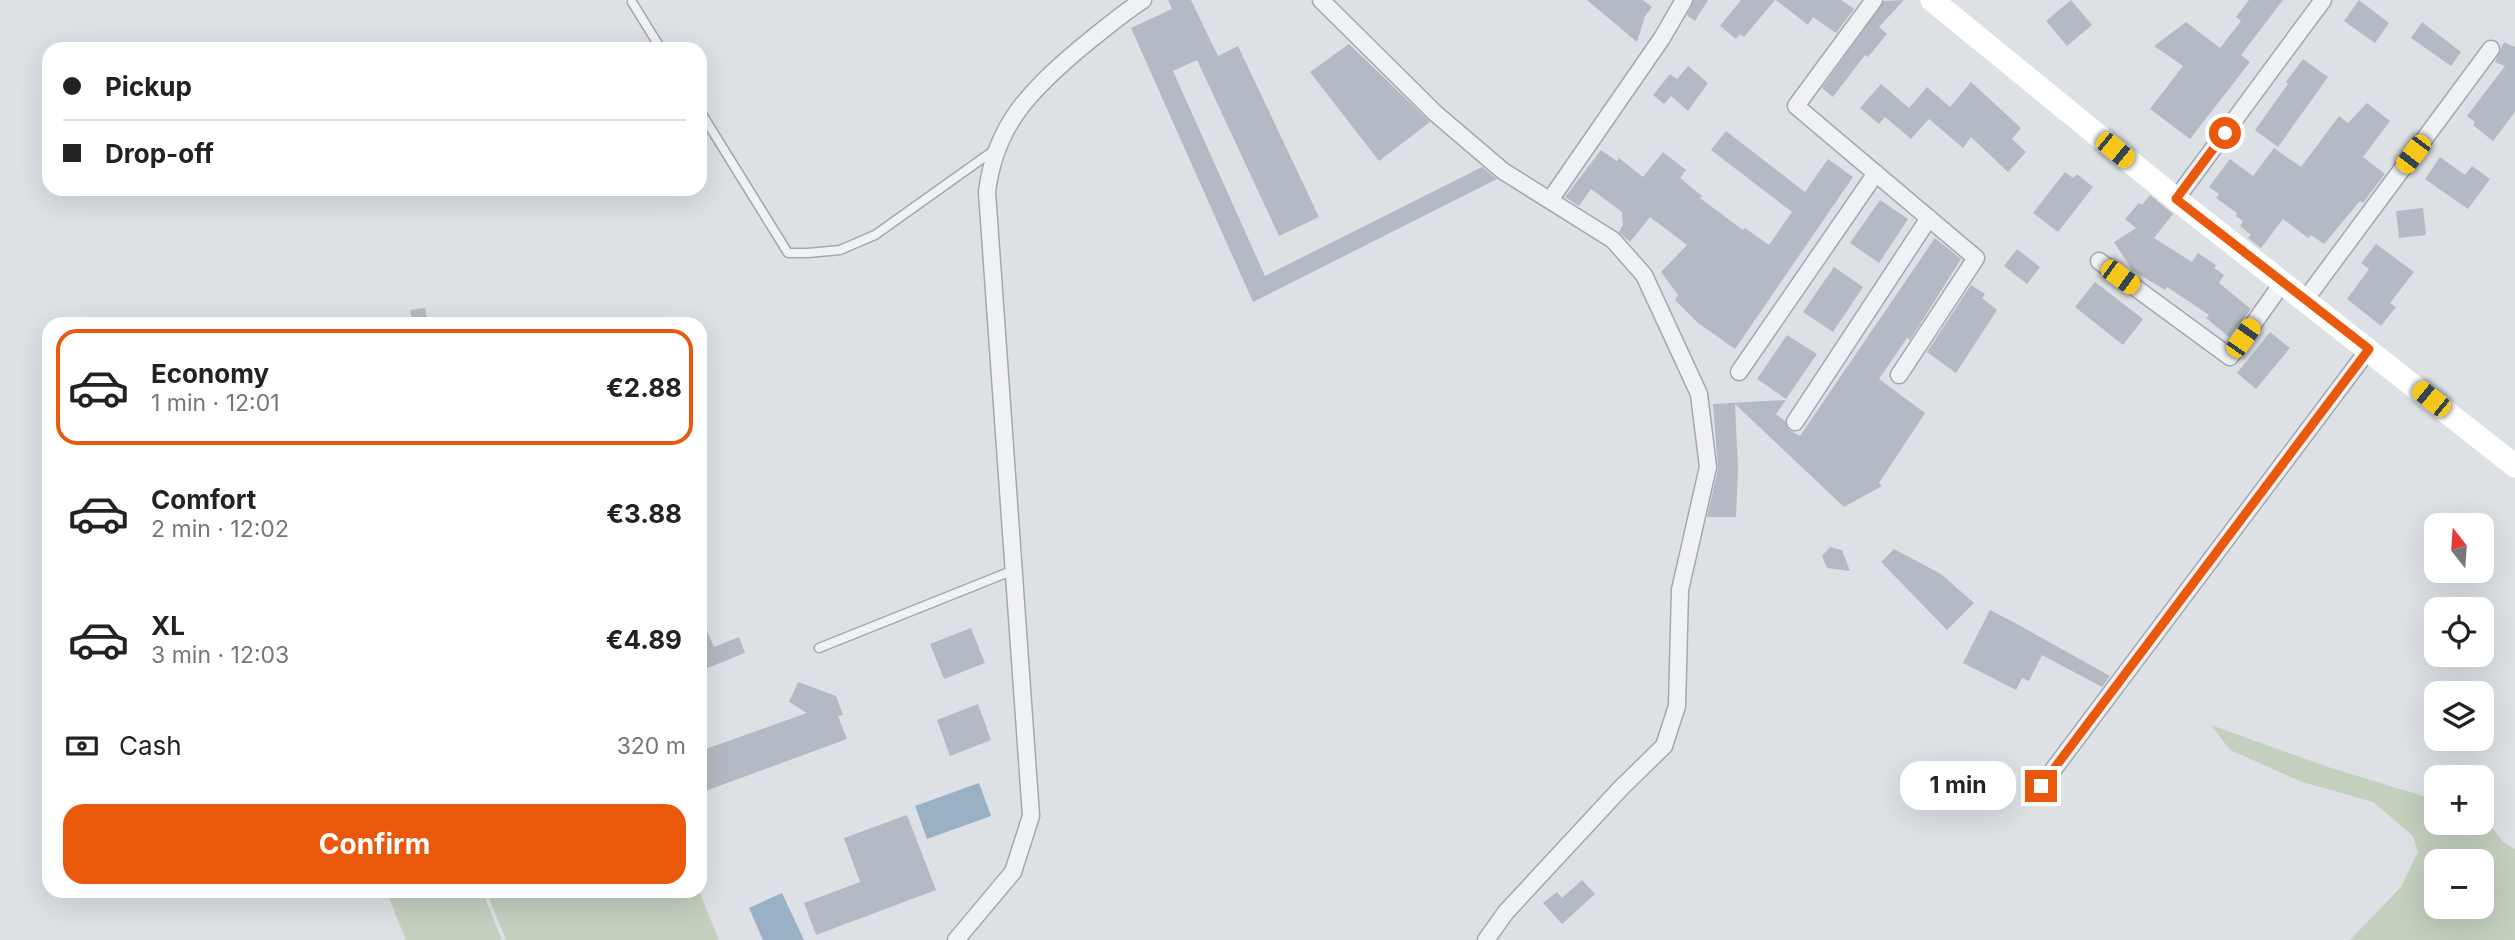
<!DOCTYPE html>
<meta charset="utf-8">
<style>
:root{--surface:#fff;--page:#f6f6f6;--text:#222;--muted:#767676;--line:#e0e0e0;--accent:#ea580c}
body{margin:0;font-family:Inter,sans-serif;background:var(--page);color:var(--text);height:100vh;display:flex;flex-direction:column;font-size:26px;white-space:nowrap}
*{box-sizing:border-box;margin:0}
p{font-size:23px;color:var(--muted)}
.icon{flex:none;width:38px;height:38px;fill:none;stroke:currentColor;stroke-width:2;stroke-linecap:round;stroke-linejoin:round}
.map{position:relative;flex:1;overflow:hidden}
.sheet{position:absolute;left:42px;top:317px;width:665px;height:581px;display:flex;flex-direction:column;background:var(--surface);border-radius:21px;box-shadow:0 7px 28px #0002}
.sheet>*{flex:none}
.guide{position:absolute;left:42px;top:42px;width:665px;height:154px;border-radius:21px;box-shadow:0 7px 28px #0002;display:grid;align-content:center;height:154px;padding:0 21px;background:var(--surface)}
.needle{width:46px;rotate:343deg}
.controls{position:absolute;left:2424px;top:513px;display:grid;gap:14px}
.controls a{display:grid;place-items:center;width:70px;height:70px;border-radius:14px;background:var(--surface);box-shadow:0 7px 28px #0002;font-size:35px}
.end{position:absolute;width:32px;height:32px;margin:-16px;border:9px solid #ea580c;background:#fff;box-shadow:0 0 0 4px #fff}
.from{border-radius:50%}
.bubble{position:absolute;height:49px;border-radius:21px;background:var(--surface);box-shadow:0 7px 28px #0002;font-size:23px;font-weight:700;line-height:49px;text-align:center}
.car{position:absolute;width:21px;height:42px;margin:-21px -10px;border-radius:9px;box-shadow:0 0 5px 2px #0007;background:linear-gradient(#f5c518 24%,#345 0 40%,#f5c518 0 76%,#345 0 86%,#f5c518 0)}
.guide b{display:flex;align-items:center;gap:24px;height:66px;font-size:26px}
.guide b+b{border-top:2px solid var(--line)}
.guide i{width:18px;height:18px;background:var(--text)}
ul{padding:12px 0 0;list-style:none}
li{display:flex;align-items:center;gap:21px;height:116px;margin:0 14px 10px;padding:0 7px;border:4px solid transparent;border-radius:21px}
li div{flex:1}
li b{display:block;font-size:26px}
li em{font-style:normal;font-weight:700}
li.selected{border-color:var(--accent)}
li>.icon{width:63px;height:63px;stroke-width:1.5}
.pay{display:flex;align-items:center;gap:18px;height:77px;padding:0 21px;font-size:26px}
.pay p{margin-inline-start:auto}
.action{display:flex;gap:14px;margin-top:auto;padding:14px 21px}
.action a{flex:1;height:80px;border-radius:21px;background:var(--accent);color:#fff;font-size:28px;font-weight:700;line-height:80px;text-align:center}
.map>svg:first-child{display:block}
.green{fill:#c3d0be;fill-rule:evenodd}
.water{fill:#99b0c5}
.building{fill:#b4bac3}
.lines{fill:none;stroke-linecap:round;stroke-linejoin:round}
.lane-casing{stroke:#a3a8b0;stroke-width:11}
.street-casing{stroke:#a3a8b0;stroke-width:19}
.lane{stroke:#eff1f5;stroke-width:8}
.street{stroke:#eff1f5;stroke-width:16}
.secondary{stroke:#fff;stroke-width:23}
.route{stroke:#ea580c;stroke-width:9}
</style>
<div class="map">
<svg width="2515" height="940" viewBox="0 0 2515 940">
<rect width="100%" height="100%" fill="#dde1e6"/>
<path class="green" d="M 2211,725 L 2328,767 L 2436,800 L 2436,822 L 2482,822 L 2482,813 L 2502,841 L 2515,849 L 2515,940 L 2350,940 L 2401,887 L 2418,852 L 2413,836 L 2373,802 L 2302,782 L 2230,750 ZM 2436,861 L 2482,861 L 2482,906 L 2436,906 Z
M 386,891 L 482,891 L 502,940 L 406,940 Z
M 486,891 L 699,891 L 719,940 L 506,940 Z"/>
<path class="water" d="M 979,783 L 991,816 L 927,839 L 915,806 Z
M 782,893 L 804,940 L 763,940 L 749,908 Z"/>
<path class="building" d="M 1168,0 L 1191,0 L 1218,56 L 1238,46 L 1319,217 L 1279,236 L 1197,60 L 1173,71 L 1265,276 L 1482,167 L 1497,179 L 1253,302 L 1131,28 L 1172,9 Z
M 1587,0 L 1643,0 L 1652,7 L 1645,16 L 1637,42 Z
M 1694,0 L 1708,0 L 1695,21 L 1687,15 Z
M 1741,0 L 1775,0 L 1744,37 L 1740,34 L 1736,39 L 1720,26 Z
M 1776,0 L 1841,0 L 1854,9 L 1836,33 L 1813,17 L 1808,25 Z
M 1904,0 L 1879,27 L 1887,34 L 1868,57 L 1865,55 L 1833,97 L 1822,88 L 1884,1 Z
M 2071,0 L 2092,25 L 2067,46 L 2046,21 Z
M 2249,0 L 2283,0 L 2241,55 L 2250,62 L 2190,139 L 2150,109 L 2183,66 L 2154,46 L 2186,22 L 2220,48 L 2241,21 L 2236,17 Z
M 2359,0 L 2389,23 L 2375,43 L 2344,21 Z
M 2422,22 L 2461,52 L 2451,66 L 2411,38 Z
M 2504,42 L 2515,47 L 2515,112 L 2493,141 L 2473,125 L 2475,122 L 2467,116 L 2505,66 L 2495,62 Z
M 1349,44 L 1430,122 L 1379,161 L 1310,72 Z
M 2303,59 L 2328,77 L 2278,147 L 2255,130 L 2288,84 L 2286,82 Z
M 1688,66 L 1708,83 L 1688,111 L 1671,96 L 1664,104 L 1653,95 L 1670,74 L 1677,79 Z
M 1971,82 L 2021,128 L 2012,139 L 2026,152 L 2008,172 L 1971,137 L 1963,148 L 1929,119 L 1911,139 L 1885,117 L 1879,124 L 1860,108 L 1881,84 L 1909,108 L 1927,87 L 1950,107 Z
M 2367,103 L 2390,121 L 2363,157 L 2385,174 L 2363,203 L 2360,201 L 2324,244 L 2311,235 L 2308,238 L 2283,219 L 2261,248 L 2248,238 L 2251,235 L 2240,226 L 2243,221 L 2236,216 L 2237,213 L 2216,198 L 2219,194 L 2209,187 L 2230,159 L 2253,176 L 2274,148 L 2301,167 L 2339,116 L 2348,123 Z
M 1726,131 L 1805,192 L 1828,159 L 1853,177 L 1735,349 L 1698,323 L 1675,300 L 1678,295 L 1661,272 L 1687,245 L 1650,217 L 1630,242 L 1619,232 L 1623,225 L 1622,212 L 1591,189 L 1579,206 L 1565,197 L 1601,150 L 1617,161 L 1619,158 L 1643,177 L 1663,152 L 1686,170 L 1680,178 L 1702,196 L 1700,198 L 1743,230 L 1745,228 L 1769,245 L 1792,212 L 1711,150 Z
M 2440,157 L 2465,175 L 2472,166 L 2490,179 L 2468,209 L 2425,179 Z
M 2065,172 L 2073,178 L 2077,174 L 2093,187 L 2058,232 L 2033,213 Z
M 2150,195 L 2173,214 L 2154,238 L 2192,262 L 2198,253 L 2216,265 L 2214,268 L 2224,275 L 2219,283 L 2251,309 L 2229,337 L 2206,318 L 2209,315 L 2167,287 L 2165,290 L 2132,270 L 2114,242 L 2136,228 L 2125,219 L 2139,203 L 2142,205 Z
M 1880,200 L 1908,219 L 1879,263 L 1850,243 Z
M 2423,208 L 2426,235 L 2399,238 L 2396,211 Z
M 1935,238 L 1961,259 L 1910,340 L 1907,338 L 1879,379 L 1925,413 L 1879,483 L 1882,486 L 1844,507 L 1735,404 L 1738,468 L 1736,517 L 1707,517 L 1718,469 L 1713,404 L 1786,400 L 1776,414 L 1785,421 L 1789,430 L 1800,436 Z
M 2376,244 L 2414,272 L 2390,303 L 2396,307 L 2381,326 L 2347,299 L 2369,269 L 2361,263 Z
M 2017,249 L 2040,267 L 2027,284 L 2004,266 Z
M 1834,267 L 1863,287 L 1833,332 L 1803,312 Z
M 2095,282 L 2143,319 L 2123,345 L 2075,307 Z
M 1971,285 L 1985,294 L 1982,298 L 1997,310 L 1956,373 L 1927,352 Z
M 425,308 L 428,324 L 413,324 L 410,310 Z
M 2270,332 L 2290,348 L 2256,389 L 2237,373 Z
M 1787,335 L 1817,354 L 1786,399 L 1757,379 Z
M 1830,547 L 1842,550 L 1850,571 L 1827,568 L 1822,556 Z
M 1894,549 L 1941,574 L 1974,603 L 1947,630 L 1881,562 Z
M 1990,610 L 2017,624 L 2110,676 L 2102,687 L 2042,655 L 2029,681 L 2022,678 L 2016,690 L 1963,663 Z
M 700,614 L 714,647 L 739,637 L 745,653 L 700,671 Z
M 971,628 L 985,663 L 944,679 L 930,644 Z
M 798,682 L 836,696 L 843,715 L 838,716 L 847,739 L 700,793 L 700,751 L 807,713 L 789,702 Z
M 978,704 L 991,740 L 950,756 L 937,720 Z
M 907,815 L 936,890 L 816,935 L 804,903 L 860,882 L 844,838 Z
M 1582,880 L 1595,894 L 1562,924 L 1543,903 L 1557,892 L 1562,898 Z"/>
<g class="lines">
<defs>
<path id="lane" d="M 632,2 L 661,49
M 700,111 L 788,253 L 808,253 L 840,250 L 875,235 L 993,151
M 819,648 L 1014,570"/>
<path id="street" d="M 1321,0 L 1435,113 L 1503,171 L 1613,240 L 1644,275 L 1699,394 L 1708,467 L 1680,590 L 1677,706 L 1664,746 L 1621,788 L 1506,912 L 1486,940
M 1874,0 L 1796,106 L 1976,258 L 1899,375
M 2176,199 L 2323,0
M 1550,200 L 1662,38 L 1684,0
M 2099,261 L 2230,357 L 2283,282
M 2305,300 L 2491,49
M 1739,372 L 1876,173
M 1795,422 L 1929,218
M 2041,786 L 2369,349
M 956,940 L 1013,872 L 1031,816 L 987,192 C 995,126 1029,92 1078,50 C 1099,33 1120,15 1143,0"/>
</defs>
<use href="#lane" class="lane-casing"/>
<use href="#street" class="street-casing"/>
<use href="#lane" class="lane"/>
<use href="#street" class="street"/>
<path class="secondary" d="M 1932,0 L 2176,199 L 2515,466"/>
</g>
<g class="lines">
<path class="route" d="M 2041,786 L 2369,349 L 2176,199 L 2225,133"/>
</g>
</svg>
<div class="controls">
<a><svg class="needle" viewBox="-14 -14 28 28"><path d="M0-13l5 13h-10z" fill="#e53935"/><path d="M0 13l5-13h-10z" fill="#767676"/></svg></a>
<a><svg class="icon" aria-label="locate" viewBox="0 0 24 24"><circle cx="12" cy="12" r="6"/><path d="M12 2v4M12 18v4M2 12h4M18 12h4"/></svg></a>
<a><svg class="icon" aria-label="layers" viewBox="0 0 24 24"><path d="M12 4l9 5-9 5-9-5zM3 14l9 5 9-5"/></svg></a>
<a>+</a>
<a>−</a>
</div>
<i class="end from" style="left:2225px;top:133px"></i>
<i class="end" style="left:2041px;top:786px"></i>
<div class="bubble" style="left:1900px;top:761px;width:116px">1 min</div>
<i class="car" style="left:2115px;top:150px;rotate:129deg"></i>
<i class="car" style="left:2413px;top:154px;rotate:217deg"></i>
<i class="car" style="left:2120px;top:277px;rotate:126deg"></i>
<i class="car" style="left:2243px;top:338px;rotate:35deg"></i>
<i class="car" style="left:2431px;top:399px;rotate:309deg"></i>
<div class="guide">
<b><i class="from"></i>Pickup</b>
<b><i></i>Drop-off</b>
</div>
<section class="sheet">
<ul>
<li class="selected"><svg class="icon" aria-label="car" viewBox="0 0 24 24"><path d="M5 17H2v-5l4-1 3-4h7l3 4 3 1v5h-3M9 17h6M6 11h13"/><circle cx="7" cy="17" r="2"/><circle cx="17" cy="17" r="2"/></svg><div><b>Economy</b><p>1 min · 12:01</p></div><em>€2.88</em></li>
<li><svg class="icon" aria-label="car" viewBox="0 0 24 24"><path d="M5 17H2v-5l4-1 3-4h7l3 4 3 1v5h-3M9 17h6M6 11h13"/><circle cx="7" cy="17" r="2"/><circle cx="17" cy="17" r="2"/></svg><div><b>Comfort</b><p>2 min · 12:02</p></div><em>€3.88</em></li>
<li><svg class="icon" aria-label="car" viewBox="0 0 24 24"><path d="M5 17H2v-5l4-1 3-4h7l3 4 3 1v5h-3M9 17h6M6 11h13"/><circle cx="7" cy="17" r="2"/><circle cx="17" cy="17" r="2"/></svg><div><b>XL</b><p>3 min · 12:03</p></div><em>€4.89</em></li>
</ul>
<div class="pay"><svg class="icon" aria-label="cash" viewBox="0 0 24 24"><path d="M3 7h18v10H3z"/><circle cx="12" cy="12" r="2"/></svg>Cash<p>320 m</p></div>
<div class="action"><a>Confirm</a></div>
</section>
</div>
